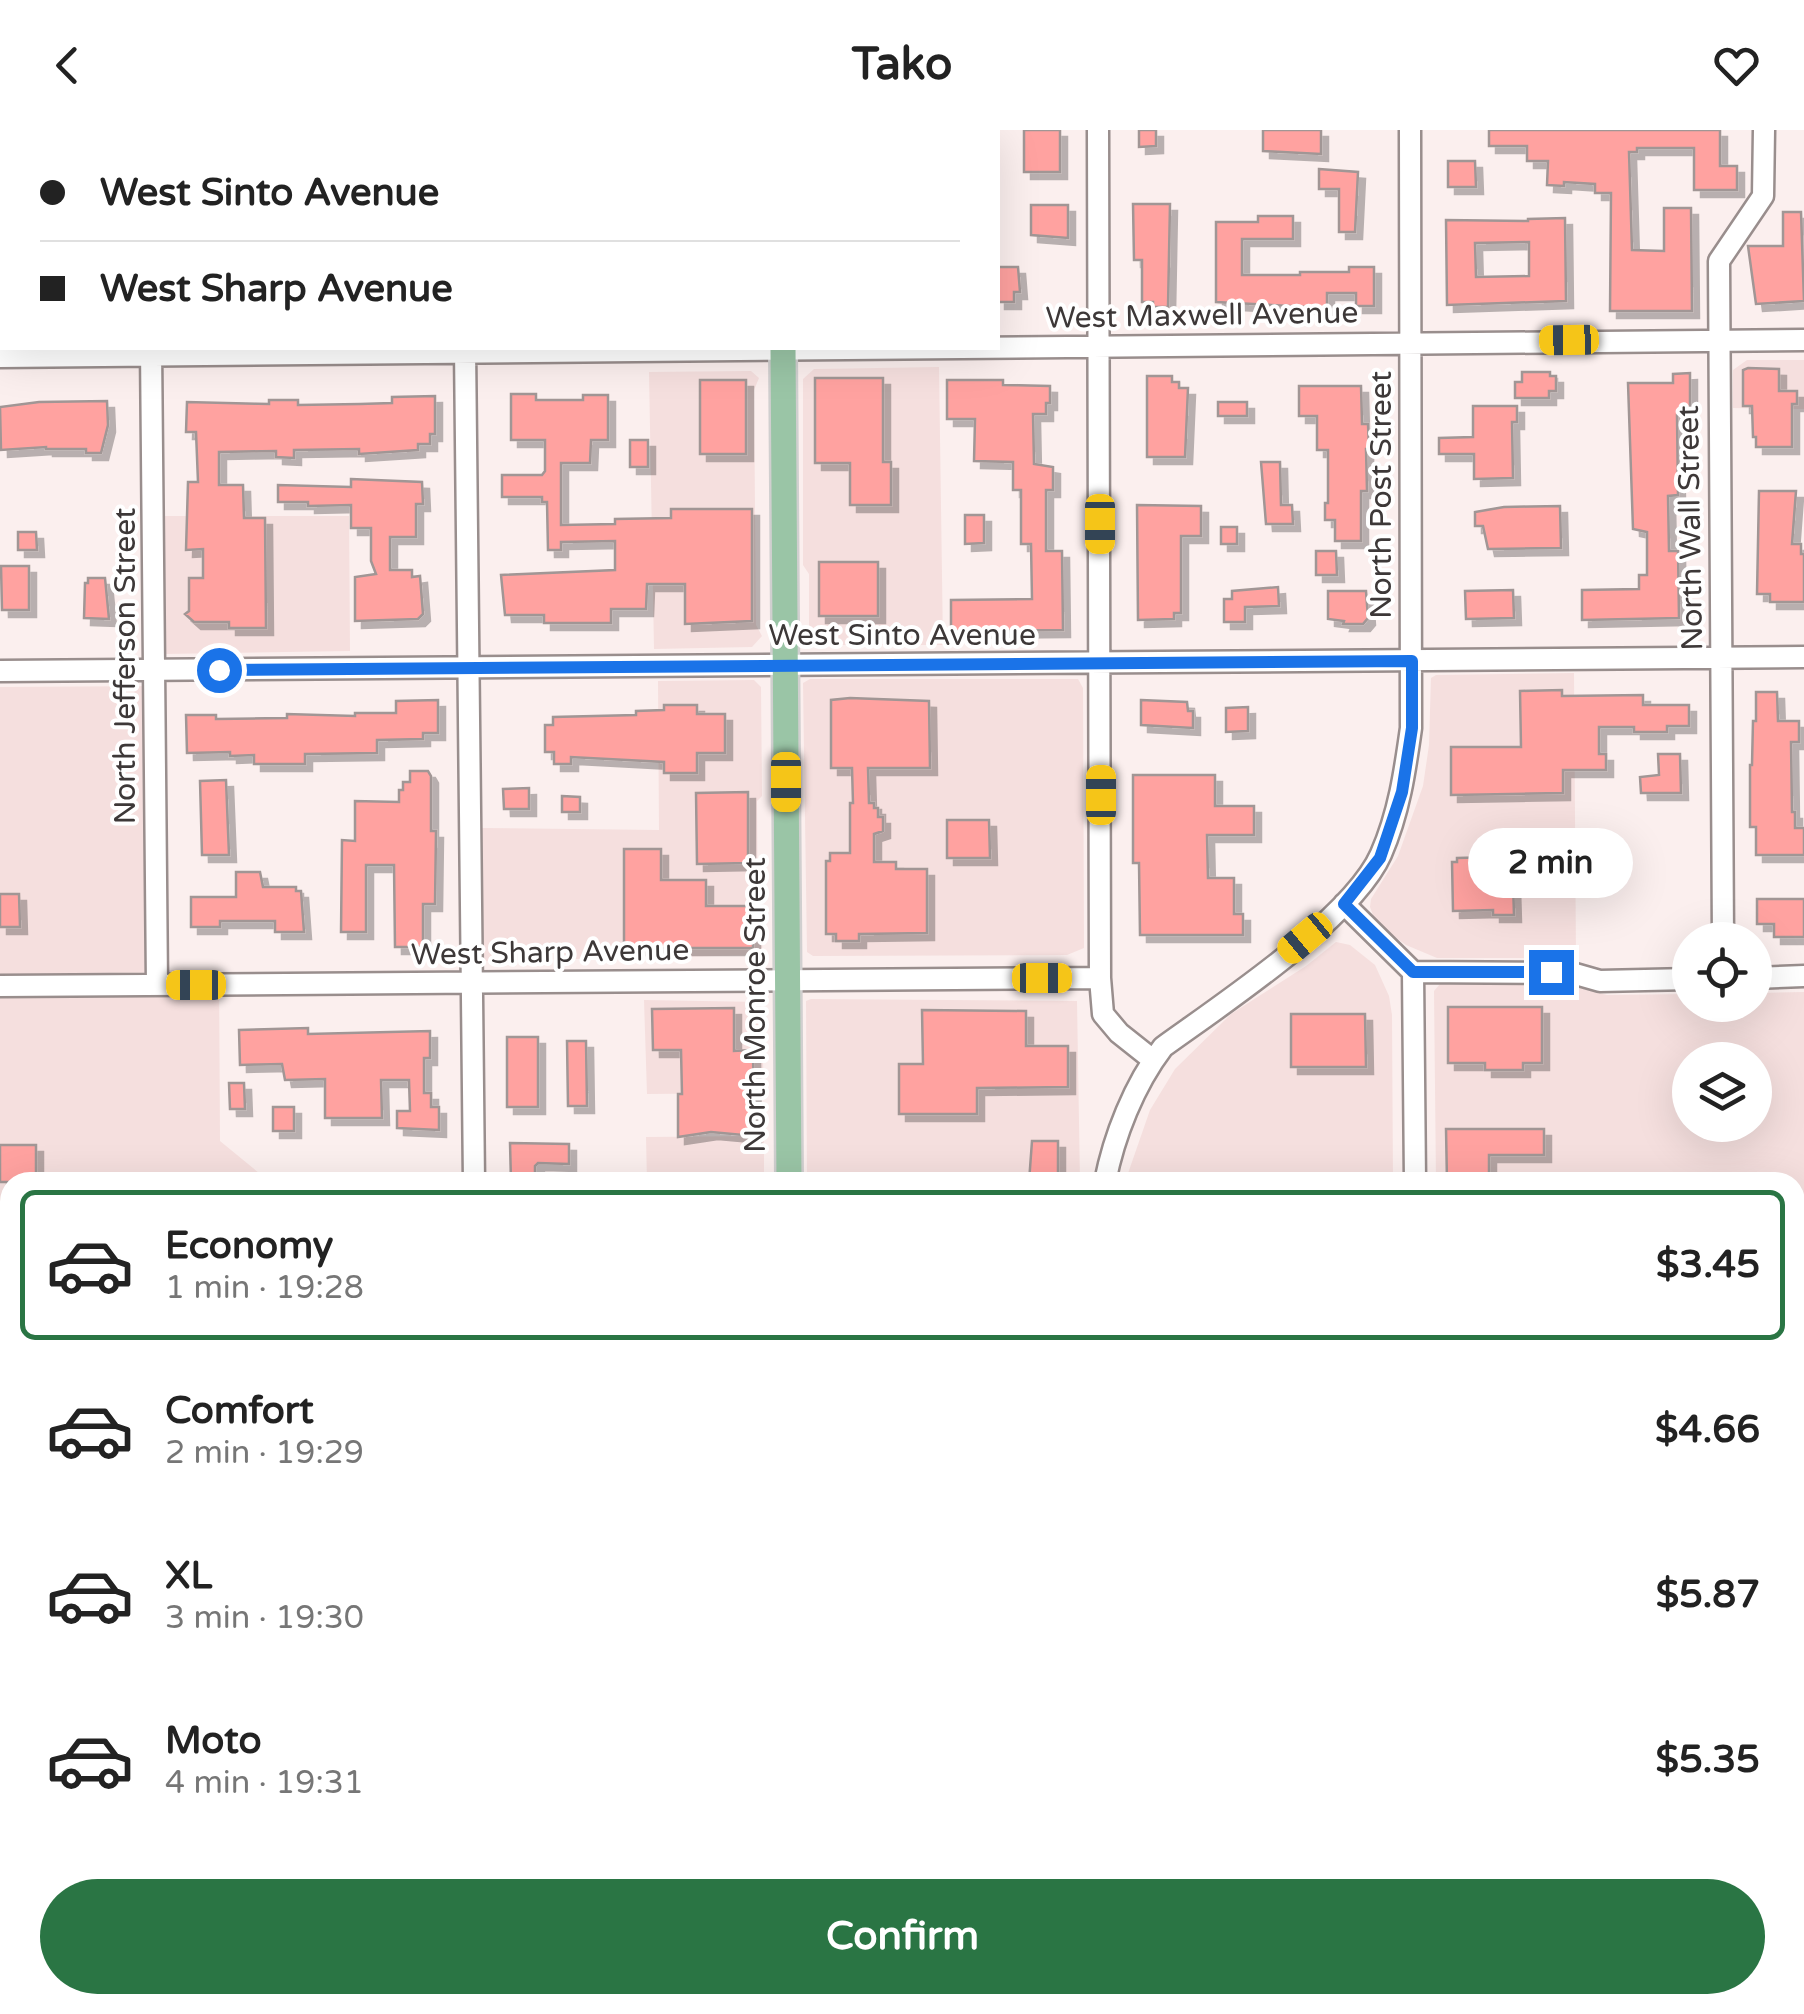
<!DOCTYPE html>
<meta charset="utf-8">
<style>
:root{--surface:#fff;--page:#f6f6f6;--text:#222;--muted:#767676;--line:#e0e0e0;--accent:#2a7544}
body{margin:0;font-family:"Varela Round",sans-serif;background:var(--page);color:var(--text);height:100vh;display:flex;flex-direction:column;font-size:38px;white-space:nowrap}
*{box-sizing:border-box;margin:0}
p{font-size:32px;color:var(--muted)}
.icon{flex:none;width:55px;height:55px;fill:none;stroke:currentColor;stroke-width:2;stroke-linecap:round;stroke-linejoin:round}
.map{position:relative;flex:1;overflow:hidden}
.sheet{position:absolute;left:0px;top:1042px;width:1805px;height:842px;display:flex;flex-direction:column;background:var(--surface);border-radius:30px 30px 0 0;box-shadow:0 10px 40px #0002}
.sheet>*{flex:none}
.banner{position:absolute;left:0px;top:0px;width:1000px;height:220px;box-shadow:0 10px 40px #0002;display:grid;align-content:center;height:220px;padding:0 40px;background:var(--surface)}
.fabs{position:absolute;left:1672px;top:792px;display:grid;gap:20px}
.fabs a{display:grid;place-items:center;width:100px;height:100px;border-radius:50%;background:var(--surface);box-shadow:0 10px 40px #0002;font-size:50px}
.end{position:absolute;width:45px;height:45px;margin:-22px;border:12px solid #1a73e8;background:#fff;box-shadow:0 0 0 5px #fff}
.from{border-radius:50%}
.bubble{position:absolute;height:70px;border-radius:35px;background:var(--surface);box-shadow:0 10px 40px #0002;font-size:32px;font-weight:700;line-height:70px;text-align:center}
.car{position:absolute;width:30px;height:60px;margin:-30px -15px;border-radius:12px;box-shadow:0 0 8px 2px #0007;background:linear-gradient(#f5c518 24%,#345 0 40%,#f5c518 0 76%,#345 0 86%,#f5c518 0)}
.banner b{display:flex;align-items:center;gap:35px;height:95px;font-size:38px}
.banner b+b{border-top:2px solid var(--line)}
.banner i{width:25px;height:25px;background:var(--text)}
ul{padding:18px 0 0;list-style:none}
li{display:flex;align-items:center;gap:30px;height:150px;margin:0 20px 15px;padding:0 20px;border:5px solid transparent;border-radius:15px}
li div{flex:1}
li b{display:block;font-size:38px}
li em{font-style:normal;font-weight:700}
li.active{border-color:var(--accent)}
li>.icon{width:90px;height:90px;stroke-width:1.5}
.action{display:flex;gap:20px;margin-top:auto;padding:20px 40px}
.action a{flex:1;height:115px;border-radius:60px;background:var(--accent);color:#fff;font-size:40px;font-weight:700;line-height:115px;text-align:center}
header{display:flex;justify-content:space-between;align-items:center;height:130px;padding:0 40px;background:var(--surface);font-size:45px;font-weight:700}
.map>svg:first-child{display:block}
.built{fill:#f5dfde;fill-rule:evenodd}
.green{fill:#fac0be}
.building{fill:#ffa2a0;stroke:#a19695;stroke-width:2.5;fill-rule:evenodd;filter:url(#shadow)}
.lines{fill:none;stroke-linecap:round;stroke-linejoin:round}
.minor-casing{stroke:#998e8d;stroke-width:25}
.major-casing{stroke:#d0cfcf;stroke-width:30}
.minor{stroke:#fff;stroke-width:20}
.major{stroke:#9ac5a6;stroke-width:25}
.route{stroke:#1a73e8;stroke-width:12}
.labels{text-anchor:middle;stroke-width:8;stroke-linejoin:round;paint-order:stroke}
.street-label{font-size:30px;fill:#3d3838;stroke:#fff}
</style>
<header><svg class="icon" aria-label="back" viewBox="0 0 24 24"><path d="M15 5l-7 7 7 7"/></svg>Tako<svg class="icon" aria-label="heart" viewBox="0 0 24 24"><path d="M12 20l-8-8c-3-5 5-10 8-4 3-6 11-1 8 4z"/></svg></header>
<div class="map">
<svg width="1804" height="1884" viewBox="0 0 1804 1884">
<defs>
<filter id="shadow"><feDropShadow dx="7" dy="7" stdDeviation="0" flood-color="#0004"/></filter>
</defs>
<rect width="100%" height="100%" fill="#fbefee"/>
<path class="built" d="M 476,0 L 758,0 L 758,2 L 476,2 Z
M 1747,230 L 1804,230 L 1804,279 L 1733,278 L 1733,240 Z
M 939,237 L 943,515 L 806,515 L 804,506 L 809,500 L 809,444 L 803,435 L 803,249 L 814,239 Z
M 751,241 L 759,248 L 754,260 L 756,495 L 762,506 L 752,517 L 654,519 L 649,242 Z
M 162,386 L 349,386 L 350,521 L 164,524 Z
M 1574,543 L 1576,828 L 1437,828 L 1406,815 L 1376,793 L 1370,777 L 1371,769 L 1398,726 L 1423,656 L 1429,615 L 1431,548 L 1436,545 Z
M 810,549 L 1078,549 L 1083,558 L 1084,818 L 1067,825 L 813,826 L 807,822 L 803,553 Z
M 754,550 L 761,557 L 762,666 L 757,671 L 758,803 L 763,812 L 761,825 L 481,831 L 482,698 L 659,700 L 658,551 Z
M 165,556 L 165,840 L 219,840 L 220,1011 L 270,1052 L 10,1052 L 10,1184 L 0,1184 L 0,557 Z
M 1336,812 L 1350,815 L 1375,835 L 1389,866 L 1392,885 L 1393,1052 L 1125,1052 L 1150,980 L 1175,939 L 1231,884 L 1306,836 Z
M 1440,854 L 1564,854 L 1607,865 L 1690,864 L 1690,875 L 1755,875 L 1755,863 L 1804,862 L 1804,1159 L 1795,1159 L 1795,1052 L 1436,1052 L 1434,861 ZM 1690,930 L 1755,930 L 1755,995 L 1690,995 Z
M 811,869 L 1077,871 L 1080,1052 L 807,1052 L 806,871 Z
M 644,870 L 761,872 L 764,963 L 647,964 Z
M 764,1006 L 764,1052 L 647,1052 L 646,1007 Z
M 0,1223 L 10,1223 L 10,1456 L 0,1456 Z
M 0,1482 L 10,1482 L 10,1875 L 771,1875 L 771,1884 L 0,1884 Z"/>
<path class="green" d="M 1795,1206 L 1804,1206 L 1804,1884 L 1126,1884 L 1126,1875 L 1795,1875 Z
M 813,1875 L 1086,1875 L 1086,1884 L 813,1884 Z"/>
<path class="building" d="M 1024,0 L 1060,0 L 1060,42 L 1024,42 Z
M 1139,0 L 1156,0 L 1156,16 L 1139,17 Z
M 1263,0 L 1321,0 L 1321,24 L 1263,21 Z
M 1489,0 L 1720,0 L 1720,36 L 1737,36 L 1737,60 L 1694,60 L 1694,18 L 1637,18 L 1637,22 L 1629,22 L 1632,120 L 1664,121 L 1664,78 L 1691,78 L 1692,181 L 1610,181 L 1611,63 L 1595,63 L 1595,54 L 1564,52 L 1564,56 L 1547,55 L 1548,31 L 1527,31 L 1527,16 L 1489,16 Z
M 1448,31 L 1475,31 L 1476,57 L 1448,57 Z
M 1319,39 L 1358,42 L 1355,102 L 1339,102 L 1339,59 L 1319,59 Z
M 1133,74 L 1170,74 L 1168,177 L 1153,177 L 1153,172 L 1142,172 L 1142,130 L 1134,130 Z
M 1031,75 L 1068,75 L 1068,108 L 1031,105 Z
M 1783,82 L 1801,82 L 1804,171 L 1756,174 L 1748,116 L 1783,116 Z
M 1258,86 L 1293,86 L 1293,109 L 1242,109 L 1242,145 L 1300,145 L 1300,142 L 1349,142 L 1349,137 L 1374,137 L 1374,176 L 1356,176 L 1356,163 L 1327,163 L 1327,178 L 1216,172 L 1216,92 L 1258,92 Z
M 1565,88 L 1566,171 L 1447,175 L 1446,90 L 1528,91 L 1528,89 ZM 1529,112 L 1529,146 L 1476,147 L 1475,113 Z
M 998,137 L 1018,137 L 1020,162 L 1014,162 L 1014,172 L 998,172 Z
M 1748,238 L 1779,239 L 1779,261 L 1797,261 L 1797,274 L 1792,274 L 1792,317 L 1756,317 L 1756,307 L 1753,307 L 1752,276 L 1743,276 L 1743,240 Z
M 1522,242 L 1550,242 L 1550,246 L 1556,246 L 1556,261 L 1549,261 L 1549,268 L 1515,268 L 1515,252 L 1522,252 Z
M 1690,243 L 1690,285 L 1677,285 L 1678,365 L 1668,366 L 1669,421 L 1678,421 L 1679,488 L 1582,490 L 1582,460 L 1639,459 L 1639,445 L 1647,445 L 1647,402 L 1633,399 L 1628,253 L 1673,253 L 1673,244 Z
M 1147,246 L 1172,246 L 1172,252 L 1179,252 L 1179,258 L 1188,258 L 1185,327 L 1147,327 Z
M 815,248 L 883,248 L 883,332 L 891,332 L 891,375 L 850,375 L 850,333 L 815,333 Z
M 700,250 L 746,250 L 746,324 L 700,324 Z
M 947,250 L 1003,250 L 1003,255 L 1050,256 L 1050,273 L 1046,273 L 1046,284 L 1033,284 L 1034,334 L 1053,337 L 1053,360 L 1046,360 L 1046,421 L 1062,421 L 1063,500 L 951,501 L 951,470 L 1032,469 L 1031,414 L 1021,414 L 1021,360 L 1013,360 L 1013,332 L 974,331 L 975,289 L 947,289 Z
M 1299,256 L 1361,256 L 1362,294 L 1368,294 L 1369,319 L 1366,319 L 1367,361 L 1361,361 L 1361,411 L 1335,411 L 1335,390 L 1325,390 L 1325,373 L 1328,373 L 1328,320 L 1317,320 L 1317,286 L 1299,286 Z
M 511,264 L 536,264 L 536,270 L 583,270 L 583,265 L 608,265 L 608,310 L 591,310 L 590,333 L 561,333 L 561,395 L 615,394 L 615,389 L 671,388 L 671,379 L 752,379 L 752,491 L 685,494 L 685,454 L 647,454 L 646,479 L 611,479 L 611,493 L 544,493 L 544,485 L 505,485 L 501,445 L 615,440 L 615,411 L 561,412 L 561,420 L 548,420 L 547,372 L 542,372 L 542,367 L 502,367 L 502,345 L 542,345 L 545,341 L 545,310 L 511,310 Z
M 435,266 L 435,304 L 430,304 L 430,314 L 418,314 L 418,320 L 359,324 L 359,319 L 294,320 L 294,328 L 276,327 L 276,321 L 219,322 L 219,355 L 243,355 L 244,388 L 265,388 L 266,498 L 229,498 L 229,492 L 194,492 L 185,484 L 189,481 L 189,448 L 203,448 L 203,419 L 186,420 L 188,352 L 198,352 L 196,302 L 186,302 L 187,272 L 269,274 L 269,270 L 298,270 L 298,275 L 360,274 L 392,273 L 392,267 Z
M 107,271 L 108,295 L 101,323 L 86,323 L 86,319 L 46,319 L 46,317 L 1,320 L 0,277 L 39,272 Z
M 1218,272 L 1247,272 L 1247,286 L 1218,286 Z
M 1473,276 L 1517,276 L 1517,292 L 1512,292 L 1513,348 L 1474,349 L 1474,324 L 1439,324 L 1439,308 L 1473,307 Z
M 630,310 L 648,310 L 648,337 L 630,337 Z
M 1261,332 L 1280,332 L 1281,375 L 1292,375 L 1293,394 L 1266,394 Z
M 351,349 L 422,352 L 423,374 L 416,374 L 416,407 L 390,407 L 390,440 L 412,440 L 412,447 L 420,446 L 423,484 L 418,489 L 355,491 L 355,447 L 376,444 L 371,431 L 371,398 L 351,398 L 351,375 L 308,376 L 308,372 L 278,372 L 278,355 L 351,357 Z
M 1759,361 L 1796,361 L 1792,414 L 1801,414 L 1801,424 L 1804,424 L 1804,472 L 1770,472 L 1770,464 L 1757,464 Z
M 1137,375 L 1201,376 L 1201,406 L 1181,406 L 1181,483 L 1174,483 L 1174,489 L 1138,490 Z
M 1560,376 L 1561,418 L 1488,419 L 1483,396 L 1475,396 L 1475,382 L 1504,377 Z
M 965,385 L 984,385 L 984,413 L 965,414 Z
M 1221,397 L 1237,397 L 1237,414 L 1221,414 Z
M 18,402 L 36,402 L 37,420 L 18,420 Z
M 1316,421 L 1336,421 L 1337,445 L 1316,445 Z
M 819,432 L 878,432 L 878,486 L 819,486 Z
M 1,436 L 29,436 L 29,480 L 2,480 Z
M 88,448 L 105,448 L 109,489 L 84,488 L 85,453 L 88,453 Z
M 1278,457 L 1279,476 L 1245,477 L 1245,492 L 1224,492 L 1224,469 L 1232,469 L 1232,461 Z
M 1513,460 L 1514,488 L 1466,489 L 1465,461 Z
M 1328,461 L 1366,461 L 1368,488 L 1363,494 L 1343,494 L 1344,491 L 1328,489 Z
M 1562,560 L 1562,566 L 1643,565 L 1643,575 L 1689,575 L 1689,596 L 1667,596 L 1667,602 L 1634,602 L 1634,597 L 1599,597 L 1599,624 L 1606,624 L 1606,640 L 1563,640 L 1563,663 L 1451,665 L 1451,617 L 1521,617 L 1520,561 Z
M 1756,562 L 1777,562 L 1778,591 L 1799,591 L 1799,612 L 1791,612 L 1792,682 L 1795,682 L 1795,698 L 1804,698 L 1804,725 L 1756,725 L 1756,697 L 1750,697 L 1750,635 L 1752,635 L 1753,591 L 1756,591 Z
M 850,568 L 929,571 L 930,638 L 868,638 L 869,673 L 874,673 L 874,678 L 878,678 L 878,687 L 883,687 L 883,701 L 874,704 L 874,732 L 896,732 L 896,739 L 927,739 L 927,803 L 859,804 L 859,811 L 836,811 L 836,804 L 826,804 L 826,731 L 830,731 L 830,723 L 850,723 L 850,673 L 853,673 L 852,638 L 831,638 L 831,570 Z
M 438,570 L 438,603 L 423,603 L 423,609 L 377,610 L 377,623 L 305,624 L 305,634 L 254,634 L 254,625 L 230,626 L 230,622 L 187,623 L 186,585 L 216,585 L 216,589 L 287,588 L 287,584 L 355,586 L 355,583 L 396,583 L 396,571 Z
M 1141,570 L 1187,572 L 1188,581 L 1193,581 L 1193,598 L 1141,595 Z
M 664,575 L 697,575 L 697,584 L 725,584 L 725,623 L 697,623 L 697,643 L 664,643 L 664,632 L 571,627 L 571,634 L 554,634 L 554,622 L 545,622 L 545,595 L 553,595 L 553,587 L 636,585 L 636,581 L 664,580 Z
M 1248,577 L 1248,601 L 1226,602 L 1226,578 Z
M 1658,624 L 1680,624 L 1681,663 L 1641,663 L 1640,647 L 1659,645 Z
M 410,641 L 428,641 L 431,646 L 431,701 L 436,701 L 435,774 L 423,774 L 423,817 L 395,817 L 394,735 L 366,735 L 366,802 L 341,802 L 342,710 L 355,711 L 355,671 L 399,672 L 399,660 L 403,660 L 403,652 L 410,652 Z
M 1133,645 L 1215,645 L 1215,676 L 1254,676 L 1254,705 L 1207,705 L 1208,748 L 1234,748 L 1234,784 L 1243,784 L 1243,805 L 1140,805 L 1139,733 L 1133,733 Z
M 226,650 L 229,725 L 202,725 L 200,651 Z
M 529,658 L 529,679 L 504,679 L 503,659 Z
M 748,662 L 748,733 L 697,734 L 696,663 Z
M 562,666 L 580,667 L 580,682 L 562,682 Z
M 947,690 L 989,690 L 990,728 L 947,728 Z
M 624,719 L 661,719 L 661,750 L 706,750 L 706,776 L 753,776 L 753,818 L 624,818 Z
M 1497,727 L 1498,732 L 1550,731 L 1550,751 L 1513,752 L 1514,785 L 1493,785 L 1493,780 L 1453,781 L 1452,732 L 1457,732 L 1457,728 Z
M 236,742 L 260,742 L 263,757 L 296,757 L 296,761 L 301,761 L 304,802 L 275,802 L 275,791 L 220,791 L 220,797 L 191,797 L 191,767 L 236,767 Z
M 0,764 L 19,764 L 20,797 L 0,797 Z
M 1757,769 L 1804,769 L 1804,807 L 1774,807 L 1774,794 L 1757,794 Z
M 1448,877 L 1542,877 L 1542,933 L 1523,933 L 1523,940 L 1485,940 L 1485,933 L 1448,933 Z
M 734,878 L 734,921 L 753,920 L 754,1006 L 711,1002 L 678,1007 L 678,964 L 682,964 L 681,920 L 653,920 L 652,879 Z
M 922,880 L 1026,881 L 1026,916 L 1068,916 L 1068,957 L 977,958 L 977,984 L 899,984 L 899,934 L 923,934 Z
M 1291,884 L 1365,884 L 1366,937 L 1291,937 Z
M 308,898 L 308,904 L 430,901 L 430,928 L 424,928 L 424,963 L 431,963 L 431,977 L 439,977 L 439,1000 L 397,998 L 397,981 L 410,981 L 409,950 L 381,950 L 382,988 L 325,988 L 325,949 L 285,950 L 282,934 L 240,935 L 239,900 Z
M 507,907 L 538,907 L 538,977 L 507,977 Z
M 567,911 L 586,911 L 587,976 L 568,976 Z
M 229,953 L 244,953 L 245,979 L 230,979 Z
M 273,977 L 294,977 L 294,1001 L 273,1001 Z
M 1446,999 L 1544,999 L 1544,1025 L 1489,1025 L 1489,1052 L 1447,1052 Z
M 1032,1011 L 1058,1011 L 1058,1052 L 1029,1052 Z
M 510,1013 L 569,1014 L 569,1034 L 538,1033 L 535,1036 L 535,1052 L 511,1052 Z
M 0,1015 L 36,1015 L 36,1052 L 0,1052 Z"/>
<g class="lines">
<defs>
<path id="minor" d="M 151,0 L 151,2
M 464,0 L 464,2
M 1098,0 L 1100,848 L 1103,884 L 1119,903 L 1153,930
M 151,218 L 157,855
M 465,218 L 474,1052
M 0,227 L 1804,210
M 0,541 L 1804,527
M 1344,774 L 1413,842 L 1415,1052
M 1723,810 L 1719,131 L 1763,66 L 1764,0
M 1413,842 L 1572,843 L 1600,851 L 1690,849
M 1755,848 L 1804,846
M 0,856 L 1100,848
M 1105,1052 C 1114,1006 1134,955 1163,917 C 1221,875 1353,788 1381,724 C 1399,683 1405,641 1411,598 L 1410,0
M 0,1469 L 10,1469
M 1111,1875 L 1111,1884"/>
<path id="major" d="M 783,0 L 783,2
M 783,218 L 789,1052
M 1795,1168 L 1804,1168
M 1795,1197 L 1804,1197
M 0,1204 L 10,1204
M 795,1875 L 795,1884"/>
</defs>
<use href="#minor" class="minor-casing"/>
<use href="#major" class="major-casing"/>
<use href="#minor" class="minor"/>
<use href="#major" class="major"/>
</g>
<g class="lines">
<path class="route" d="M 219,540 L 1412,531 L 1412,598 L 1402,662 L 1380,728 L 1344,774 L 1413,842 L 1551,842"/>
</g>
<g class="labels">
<g class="street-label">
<text transform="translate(1202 185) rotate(-1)" y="10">West Maxwell Avenue</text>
<text transform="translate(1381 365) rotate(-90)" y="10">North Post Street</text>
<text transform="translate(1690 398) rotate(-91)" y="10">North Wall Street</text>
<text x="902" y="515">West Sinto Avenue</text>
<text transform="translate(125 536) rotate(-90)" y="10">North Jefferson Street</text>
<text transform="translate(550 822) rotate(-1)" y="10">West Sharp Avenue</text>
<text transform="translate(755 875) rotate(-90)" y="10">North Monroe Street</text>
</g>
</g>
</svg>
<div class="fabs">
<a><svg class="icon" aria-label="locate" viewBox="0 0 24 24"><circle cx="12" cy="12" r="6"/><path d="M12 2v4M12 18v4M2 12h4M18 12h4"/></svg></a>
<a><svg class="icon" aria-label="layers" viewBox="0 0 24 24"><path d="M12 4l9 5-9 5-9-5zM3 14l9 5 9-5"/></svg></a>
</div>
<i class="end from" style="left:219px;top:540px"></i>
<i class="end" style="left:1551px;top:842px"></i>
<div class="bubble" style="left:1468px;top:698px;width:165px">2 min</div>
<i class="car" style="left:1569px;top:210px;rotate:269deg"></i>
<i class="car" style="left:1100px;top:394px;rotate:180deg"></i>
<i class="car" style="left:786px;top:652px;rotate:180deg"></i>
<i class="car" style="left:1101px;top:665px;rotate:0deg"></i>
<i class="car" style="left:1305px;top:808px;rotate:230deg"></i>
<i class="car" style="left:1042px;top:848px;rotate:90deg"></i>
<i class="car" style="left:196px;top:855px;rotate:270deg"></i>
<div class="banner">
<b><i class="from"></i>West Sinto Avenue</b>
<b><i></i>West Sharp Avenue</b>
</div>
<section class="sheet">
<ul>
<li class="active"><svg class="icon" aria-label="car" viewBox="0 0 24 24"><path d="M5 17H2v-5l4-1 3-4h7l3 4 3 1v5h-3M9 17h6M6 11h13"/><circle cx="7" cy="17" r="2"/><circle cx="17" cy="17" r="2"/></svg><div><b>Economy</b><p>1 min · 19:28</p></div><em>$3.45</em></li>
<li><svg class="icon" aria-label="car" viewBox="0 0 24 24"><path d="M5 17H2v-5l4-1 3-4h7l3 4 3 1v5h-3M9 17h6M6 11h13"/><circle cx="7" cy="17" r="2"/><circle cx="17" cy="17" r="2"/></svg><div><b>Comfort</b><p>2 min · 19:29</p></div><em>$4.66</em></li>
<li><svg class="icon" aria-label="car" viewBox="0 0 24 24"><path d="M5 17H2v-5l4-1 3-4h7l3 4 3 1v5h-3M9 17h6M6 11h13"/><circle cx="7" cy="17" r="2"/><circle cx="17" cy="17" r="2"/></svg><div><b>XL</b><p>3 min · 19:30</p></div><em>$5.87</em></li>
<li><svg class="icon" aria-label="car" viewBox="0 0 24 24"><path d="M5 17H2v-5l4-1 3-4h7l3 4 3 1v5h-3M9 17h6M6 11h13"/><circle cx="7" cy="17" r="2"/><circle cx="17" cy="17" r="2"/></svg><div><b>Moto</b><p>4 min · 19:31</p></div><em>$5.35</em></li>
</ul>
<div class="action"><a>Confirm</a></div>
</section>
</div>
